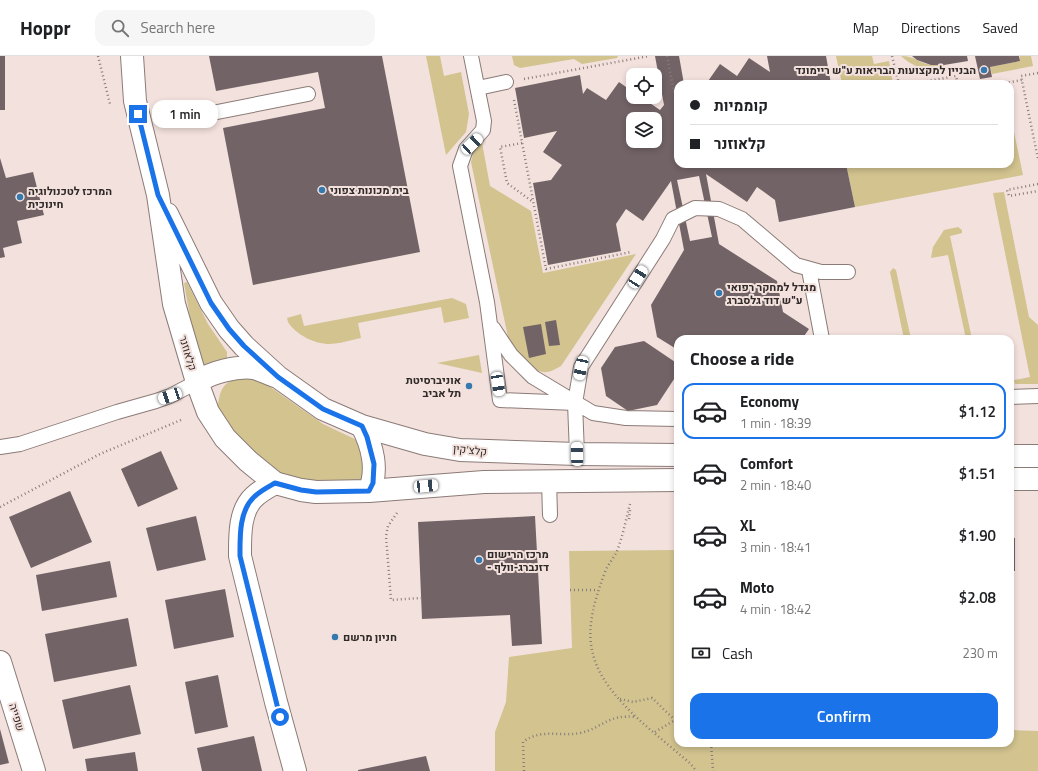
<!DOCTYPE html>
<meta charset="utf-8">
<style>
:root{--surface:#fff;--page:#f6f6f6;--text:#202124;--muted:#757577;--line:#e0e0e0;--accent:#1a73e8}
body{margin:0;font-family:"Titillium Web",Heebo,sans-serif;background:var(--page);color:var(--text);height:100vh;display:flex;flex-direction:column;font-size:15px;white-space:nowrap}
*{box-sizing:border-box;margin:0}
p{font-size:13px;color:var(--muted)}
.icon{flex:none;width:22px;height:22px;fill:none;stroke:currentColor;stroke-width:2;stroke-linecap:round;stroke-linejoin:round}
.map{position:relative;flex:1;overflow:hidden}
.drawer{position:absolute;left:674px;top:279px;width:340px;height:412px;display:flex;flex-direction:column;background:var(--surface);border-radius:12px;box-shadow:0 2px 6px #0003}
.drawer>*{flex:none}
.banner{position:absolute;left:674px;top:24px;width:340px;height:88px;border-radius:12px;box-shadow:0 2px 6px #0003;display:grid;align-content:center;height:88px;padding:0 16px;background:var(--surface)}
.controls{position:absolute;left:626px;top:12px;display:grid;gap:8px}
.controls a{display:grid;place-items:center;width:36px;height:36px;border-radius:8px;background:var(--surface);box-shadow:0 2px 6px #0003;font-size:20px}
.end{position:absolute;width:18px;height:18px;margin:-9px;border:5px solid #1a73e8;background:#fff;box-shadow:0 0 0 2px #fff}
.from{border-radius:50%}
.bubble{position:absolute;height:28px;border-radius:12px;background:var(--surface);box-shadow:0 2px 6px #0003;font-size:13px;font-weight:600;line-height:28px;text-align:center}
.car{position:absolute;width:12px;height:24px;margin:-12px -6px;border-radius:5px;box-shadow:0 0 3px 1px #0007;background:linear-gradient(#fff 24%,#345 0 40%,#fff 0 76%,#345 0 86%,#fff 0)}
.banner b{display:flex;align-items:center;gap:14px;height:38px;font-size:15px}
.banner b+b{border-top:1px solid var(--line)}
.banner i{width:10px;height:10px;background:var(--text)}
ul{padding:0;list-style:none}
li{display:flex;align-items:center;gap:12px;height:56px;margin:0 8px 6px;padding:0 8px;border:2px solid transparent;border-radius:12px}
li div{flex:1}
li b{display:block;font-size:15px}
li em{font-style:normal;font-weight:600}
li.selected{border-color:var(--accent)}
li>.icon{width:36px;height:36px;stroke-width:1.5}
h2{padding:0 16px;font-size:18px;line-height:48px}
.pay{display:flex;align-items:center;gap:10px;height:44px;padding:0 16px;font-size:15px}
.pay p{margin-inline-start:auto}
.button{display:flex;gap:8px;margin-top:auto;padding:8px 16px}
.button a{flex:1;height:46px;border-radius:12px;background:var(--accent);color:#fff;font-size:16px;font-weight:600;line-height:46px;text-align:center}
header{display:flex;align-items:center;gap:24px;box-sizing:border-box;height:56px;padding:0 20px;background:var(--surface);border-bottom:1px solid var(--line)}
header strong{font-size:19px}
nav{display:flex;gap:22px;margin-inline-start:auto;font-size:14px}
.search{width:280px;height:36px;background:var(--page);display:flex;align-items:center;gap:10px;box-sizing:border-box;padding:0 14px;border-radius:12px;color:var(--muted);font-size:15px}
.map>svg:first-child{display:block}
.green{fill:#d2c38f}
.building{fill:#726366;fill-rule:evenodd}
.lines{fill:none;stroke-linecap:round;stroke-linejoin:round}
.service-casing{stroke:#8b7b77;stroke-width:16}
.minor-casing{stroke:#8b7b77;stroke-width:24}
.tertiary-casing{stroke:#8b7b77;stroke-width:24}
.path{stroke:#887d7a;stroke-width:2.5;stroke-dasharray:1 3;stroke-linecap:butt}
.service{stroke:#fff;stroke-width:14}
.minor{stroke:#fff;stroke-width:22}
.tertiary{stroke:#fff;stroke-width:22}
.route{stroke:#1a73e8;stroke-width:5}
.poi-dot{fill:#357aaf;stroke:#f3e1dd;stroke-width:1.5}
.labels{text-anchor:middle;stroke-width:4;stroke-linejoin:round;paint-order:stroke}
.poi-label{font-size:11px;font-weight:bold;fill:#2f2927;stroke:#f3e1dd;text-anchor:start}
.street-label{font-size:11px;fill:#2f2927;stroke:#f3e1dd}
</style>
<header>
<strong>Hoppr</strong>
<div class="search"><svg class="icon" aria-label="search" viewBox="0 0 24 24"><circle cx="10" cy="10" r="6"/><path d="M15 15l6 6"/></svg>Search here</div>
<nav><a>Map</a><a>Directions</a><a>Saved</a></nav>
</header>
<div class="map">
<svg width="1038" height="715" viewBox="0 0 1038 715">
<rect width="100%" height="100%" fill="#f3e1dd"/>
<path class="green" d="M 426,0 L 440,0 L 444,20 L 461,16 L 469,58 L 466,76 L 446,99 Z
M 512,0 L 618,0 L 617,2 L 582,8 L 574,3 L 520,12 L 514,9 Z
M 836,0 L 872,0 L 874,8 L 889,5 L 893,28 L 842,28 Z
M 901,0 C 915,0 918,7 931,9 C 935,9 940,9 944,9 L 945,15 C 929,17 913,11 901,0 Z
M 1020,0 L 1031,0 L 1033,10 L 992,18 L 990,11 L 1020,5 Z
M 1010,57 L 1023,119 L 855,151 L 846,108 L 1010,108 Z
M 482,87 L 490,130 L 531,155 L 543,217 L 636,198 L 561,310 C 556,313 549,317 543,316 C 526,313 516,294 508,281 L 471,106 L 474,94 Z
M 1004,136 L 1029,261 L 1038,269 L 1038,328 L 1015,328 L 1014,324 L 1030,321 L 993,137 Z
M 958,171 L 962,174 L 962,177 L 950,180 L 972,283 L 966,283 L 948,199 L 931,202 L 933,191 L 944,174 Z
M 893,212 L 896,214 L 911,283 L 904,283 L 890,216 Z
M 187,226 L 208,268 L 227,296 L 227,304 L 207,311 L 203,307 L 191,267 L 184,227 Z
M 452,242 L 466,248 L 469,262 L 444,267 L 441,251 L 358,267 L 361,282 C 351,284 339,288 329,288 C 315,288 296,279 288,266 L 287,262 L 301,258 L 304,270 Z
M 479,299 L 482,317 L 437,307 Z
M 245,321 L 266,328 L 323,368 L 359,385 L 365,413 L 362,429 L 289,426 L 259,406 L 217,357 C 220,333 221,325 245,321 Z
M 678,494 L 678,687 L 1010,687 L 1010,674 L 1038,675 L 1038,715 L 495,715 L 495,676 L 506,646 L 509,601 L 572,592 L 569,495 Z"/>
<path class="building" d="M 0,0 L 5,0 L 5,54 L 0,54 Z
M 209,0 L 382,0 L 420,196 L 253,229 L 223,72 L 325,52 L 318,16 L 216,35 Z
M 655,0 L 679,0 L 684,28 L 678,28 L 678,108 L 846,108 L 855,151 L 779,166 L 775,144 L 757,131 L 747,146 L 706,118 L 719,188 L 777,225 L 783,256 L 809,273 L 802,283 L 678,283 L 678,294 L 657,281 L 651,249 L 684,194 L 671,125 L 643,165 L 626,153 L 616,168 L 621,195 L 548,209 L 533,127 L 551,124 L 562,109 L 543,96 L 557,75 L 524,82 L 515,32 L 580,19 L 583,38 L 587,32 L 606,44 L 619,26 L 633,36 L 633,41 L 641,41 L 660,54 L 664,49 ZM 633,63 L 655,63 L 655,85 L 633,85 ZM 699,120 L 712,181 L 690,185 L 677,124 Z
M 767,0 L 826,0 L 831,28 L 706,28 L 720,8 L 737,20 L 749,2 L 770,16 Z
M 912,0 L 967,0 L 968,5 L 944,9 L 931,9 L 917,4 Z
M 975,0 L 1019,0 L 1020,5 L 990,11 L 992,21 L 980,23 Z
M 0,102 L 6,122 L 33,116 L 44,159 L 17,165 L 22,187 L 3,192 L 5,201 L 0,202 Z
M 556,264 L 560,289 L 549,290 L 545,266 Z
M 541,268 L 546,298 L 529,302 L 523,271 Z
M 644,285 L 678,308 L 678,317 L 657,349 L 628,355 L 606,340 L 601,312 L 615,291 Z
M 161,395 L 178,433 L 138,451 L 121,413 Z
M 70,435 L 92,486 L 31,512 L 9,461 Z
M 196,460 L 206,504 L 157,515 L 146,472 Z
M 535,460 L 542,588 L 512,590 L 510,559 L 422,563 L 418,466 Z
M 1010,482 L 1015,482 L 1015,515 L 1010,515 Z
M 110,505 L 117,541 L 42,555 L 36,519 Z
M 225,533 L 234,581 L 174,593 L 165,544 Z
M 128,562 L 137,610 L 54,626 L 45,578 Z
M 218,619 L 228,671 L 195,678 L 185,626 Z
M 130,629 L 141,678 L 73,693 L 62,644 Z
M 0,673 L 9,707 L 0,709 Z
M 254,680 L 262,715 L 202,715 L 197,692 Z
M 135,696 L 138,715 L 87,715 L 85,703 Z
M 426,700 L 430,715 L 358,715 L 358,714 Z"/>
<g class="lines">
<defs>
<path id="service" d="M 471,0 L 484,65 L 483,74 L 466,93 L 460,110 L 487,246 L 500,344 L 575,347
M 478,32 L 506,26
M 197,60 L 308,38
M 809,214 L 822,283
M 493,272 L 511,299 L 533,321 L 593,357 L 626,362 L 678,363
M 1010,341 L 1038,340
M 0,391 L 20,388 L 117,356 L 156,345 L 170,340 L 197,326
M 577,398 L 575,347 L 581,311 L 663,183 L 673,163 L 695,152 L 719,153 L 742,163 L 796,209 L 821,216 L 848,216
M 549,424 L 550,459"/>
<path id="minor" d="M 275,427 C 268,431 260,435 254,441 C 239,455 240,481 240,500 L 276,646 L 295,715
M 0,606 L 34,715"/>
<path id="tertiary" d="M 132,0 L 135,45 L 158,139 L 174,248 L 197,326 L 208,356 L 225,382 L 248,405 L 275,427 L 301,434 L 316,436 L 369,435 L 484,426 L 678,424
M 167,158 L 211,247 L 229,273 L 244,290 L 278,321 L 323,353 L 362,370 L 425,388 L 460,394 L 577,398 L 678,399
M 197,326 C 211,316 237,310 254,312 C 261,314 269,318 275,320
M 362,370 C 372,389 379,414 369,435
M 1010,400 L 1038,400
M 1010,423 L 1038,423"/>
</defs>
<use href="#service" class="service-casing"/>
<use href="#minor" class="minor-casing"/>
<use href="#tertiary" class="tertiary-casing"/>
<path class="path" d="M 98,0 L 110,48
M 667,0 L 674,36
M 892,0 L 899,28
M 1038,17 L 1021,20 L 1038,103
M 524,23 L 649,0
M 911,28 L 956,20 L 958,28
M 1001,28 L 1022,24
M 514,44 L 546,213 L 631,196
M 522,87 L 500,91 L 507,127 L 533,146
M 1038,128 L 1007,134 L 1009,140 L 1038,135
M 630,448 C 626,463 623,480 617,495 C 614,502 608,508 605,516 C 582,577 583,608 631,656 C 646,671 663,684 679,698 C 685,703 692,708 696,715
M 0,451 L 100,398 L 181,364
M 397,457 L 388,470 L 386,480 L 391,544 L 422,542
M 629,463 L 630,454
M 570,534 L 598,534
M 620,643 L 633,646 L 652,642 L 675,664 L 678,664
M 655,676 L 675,664
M 711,687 L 713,715
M 524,715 L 523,686 C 541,672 560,681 580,677 C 603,672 607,658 636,661"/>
<use href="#service" class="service"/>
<use href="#minor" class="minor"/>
<use href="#tertiary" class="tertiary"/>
</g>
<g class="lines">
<path class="route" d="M 138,58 L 158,139 L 211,247 L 229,273 L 244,290 L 278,321 L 323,353 L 362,370 L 367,381 L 374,408 L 373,427 L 369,435 L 316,436 L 301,434 L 275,427 C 268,431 260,435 254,441 C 239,455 240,481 240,500 L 280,661"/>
</g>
<g class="poi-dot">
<circle cx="984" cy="14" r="4"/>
<circle cx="322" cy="134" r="4"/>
<circle cx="20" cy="141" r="4"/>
<circle cx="719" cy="237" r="4"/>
<circle cx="469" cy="330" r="4"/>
<circle cx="479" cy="504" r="4"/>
<circle cx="335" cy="581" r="4"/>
</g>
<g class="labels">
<g class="poi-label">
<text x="976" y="18" text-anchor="end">הבניין למקצועות הבריאות ע"ש ריימונד</text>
<text x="330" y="138">בית מכונות צפוני</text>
<text x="28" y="139">המרכז לטכנולוגיה<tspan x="28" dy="13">חינוכית</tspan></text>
<text x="727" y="235">מגדל למחקר רפואי<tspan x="727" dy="13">ע"ש דוד גלסברג</tspan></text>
<text x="461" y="328" text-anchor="end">אוניברסיטת<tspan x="461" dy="13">תל אביב</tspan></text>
<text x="487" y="502">מרכז הרישום<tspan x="487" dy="13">- דזנברג-וולף</tspan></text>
<text x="343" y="585">חניון מרשם</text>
</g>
<g class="street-label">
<text transform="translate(188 297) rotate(73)" y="4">קלאוזנר</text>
<text transform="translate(470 394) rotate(6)" y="4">קלצ'קין</text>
<text transform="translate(17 661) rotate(73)" y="4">שפייה</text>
</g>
</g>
</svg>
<div class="controls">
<a><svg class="icon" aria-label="locate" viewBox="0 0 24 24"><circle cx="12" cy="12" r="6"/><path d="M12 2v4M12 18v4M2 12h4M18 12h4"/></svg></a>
<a><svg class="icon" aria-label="layers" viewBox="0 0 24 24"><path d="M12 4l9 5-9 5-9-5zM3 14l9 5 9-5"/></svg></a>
</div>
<i class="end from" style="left:280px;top:661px"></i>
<i class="end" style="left:138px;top:58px"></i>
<div class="bubble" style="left:152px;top:44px;width:66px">1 min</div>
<i class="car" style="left:472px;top:88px;rotate:47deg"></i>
<i class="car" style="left:638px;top:221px;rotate:33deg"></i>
<i class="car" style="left:581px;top:312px;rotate:192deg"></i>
<i class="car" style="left:498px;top:328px;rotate:171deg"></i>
<i class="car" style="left:170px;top:340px;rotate:251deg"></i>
<i class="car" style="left:577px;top:398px;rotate:359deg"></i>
<i class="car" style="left:426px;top:430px;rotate:85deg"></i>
<div class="banner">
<b><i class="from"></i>קוממיות</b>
<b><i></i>קלאוזנר</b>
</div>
<section class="drawer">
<h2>Choose a ride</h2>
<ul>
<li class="selected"><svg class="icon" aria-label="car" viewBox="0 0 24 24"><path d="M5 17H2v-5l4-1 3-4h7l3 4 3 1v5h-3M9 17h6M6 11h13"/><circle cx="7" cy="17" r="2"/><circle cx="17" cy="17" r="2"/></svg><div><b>Economy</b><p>1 min · 18:39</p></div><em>$1.12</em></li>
<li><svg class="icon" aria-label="car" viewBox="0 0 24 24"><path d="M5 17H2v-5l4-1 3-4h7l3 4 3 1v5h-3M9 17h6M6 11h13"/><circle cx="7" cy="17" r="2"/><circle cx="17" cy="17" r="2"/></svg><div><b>Comfort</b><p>2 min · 18:40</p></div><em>$1.51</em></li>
<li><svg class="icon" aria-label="car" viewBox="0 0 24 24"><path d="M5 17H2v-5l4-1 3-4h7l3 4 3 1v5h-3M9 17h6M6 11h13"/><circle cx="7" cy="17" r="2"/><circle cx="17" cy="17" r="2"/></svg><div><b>XL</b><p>3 min · 18:41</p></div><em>$1.90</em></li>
<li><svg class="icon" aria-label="car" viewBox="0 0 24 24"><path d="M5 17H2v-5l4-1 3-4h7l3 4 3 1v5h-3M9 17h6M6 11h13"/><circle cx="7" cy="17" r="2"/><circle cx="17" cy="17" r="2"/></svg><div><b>Moto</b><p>4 min · 18:42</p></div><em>$2.08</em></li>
</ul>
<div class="pay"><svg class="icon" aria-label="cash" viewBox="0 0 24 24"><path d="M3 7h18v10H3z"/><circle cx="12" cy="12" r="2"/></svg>Cash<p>230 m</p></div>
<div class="button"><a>Confirm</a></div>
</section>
</div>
